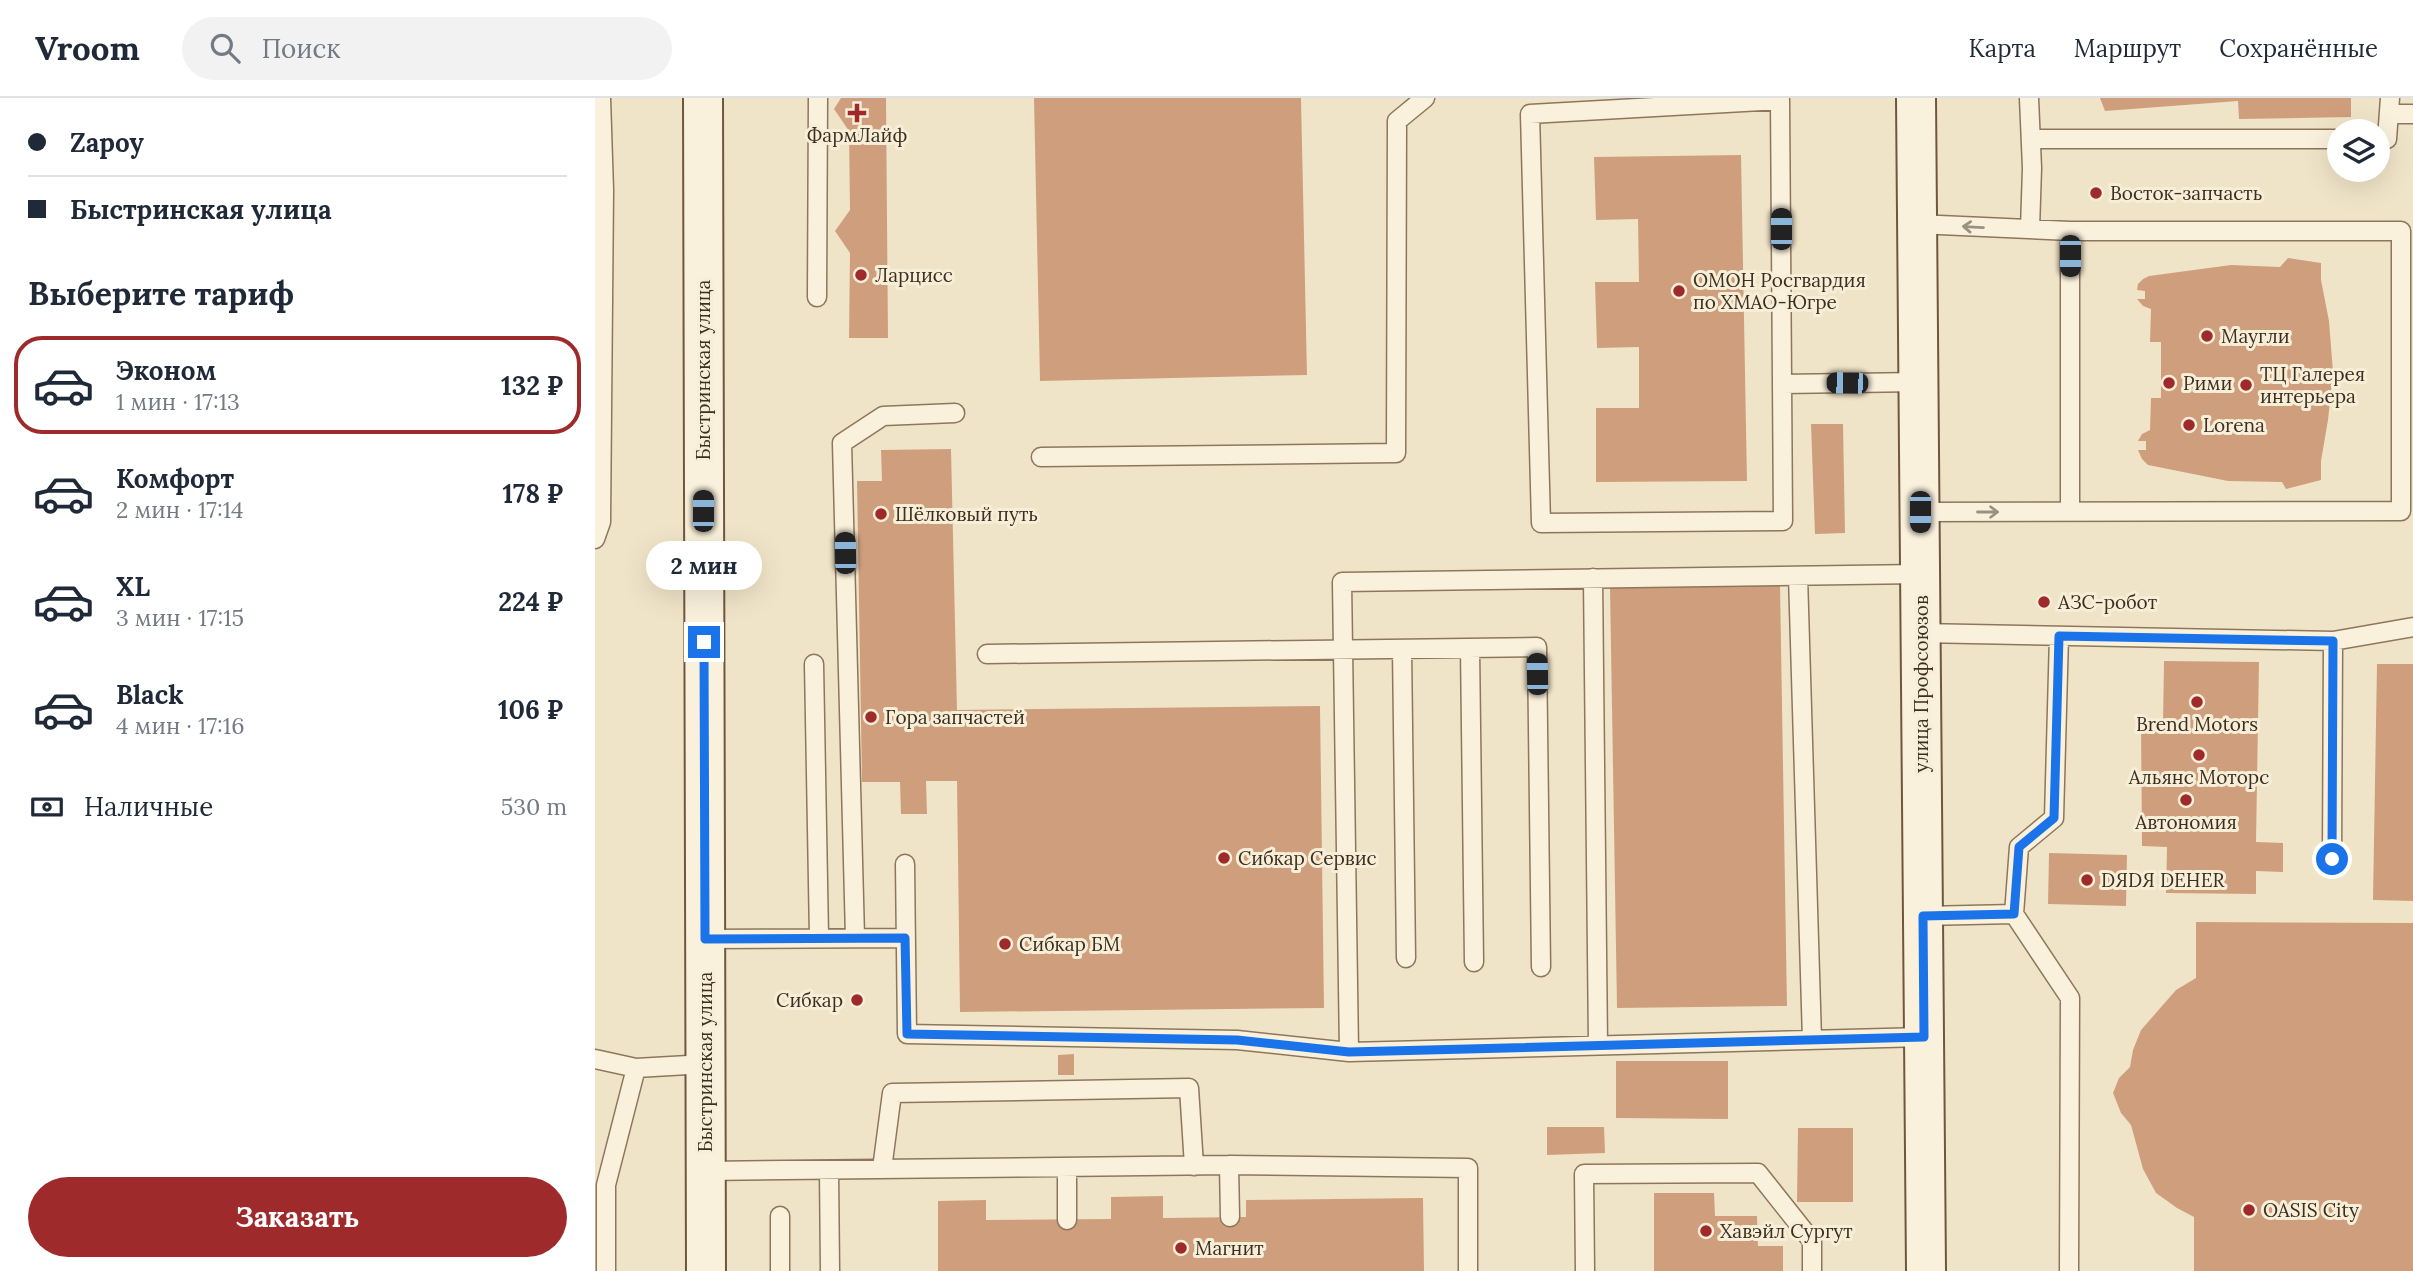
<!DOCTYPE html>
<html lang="ru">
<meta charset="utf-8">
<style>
:root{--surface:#fff;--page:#f2f2f3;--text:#1f2937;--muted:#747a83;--line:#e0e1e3;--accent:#9e2a2b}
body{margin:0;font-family:Lora,serif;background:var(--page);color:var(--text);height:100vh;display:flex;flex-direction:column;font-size:26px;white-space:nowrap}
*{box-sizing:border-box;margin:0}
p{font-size:23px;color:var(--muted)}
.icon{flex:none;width:38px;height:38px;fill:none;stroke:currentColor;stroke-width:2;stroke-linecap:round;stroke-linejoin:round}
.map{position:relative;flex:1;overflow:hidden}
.sheet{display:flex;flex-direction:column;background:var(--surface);width:595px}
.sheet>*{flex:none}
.guide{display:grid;align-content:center;height:154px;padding:0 28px;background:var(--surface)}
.buttons{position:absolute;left:1732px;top:21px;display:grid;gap:14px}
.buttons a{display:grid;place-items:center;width:63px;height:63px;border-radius:50%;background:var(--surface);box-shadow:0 7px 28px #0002;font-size:35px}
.end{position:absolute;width:32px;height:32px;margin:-16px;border:9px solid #1a73e8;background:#fff;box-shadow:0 0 0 4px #fff}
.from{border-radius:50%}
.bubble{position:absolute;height:49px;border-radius:24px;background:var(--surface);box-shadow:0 7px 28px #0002;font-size:23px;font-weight:700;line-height:49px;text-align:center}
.car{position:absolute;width:21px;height:42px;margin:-21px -10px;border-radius:9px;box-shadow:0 0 5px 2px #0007;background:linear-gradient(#222 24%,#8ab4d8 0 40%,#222 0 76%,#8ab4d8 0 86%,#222 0)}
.guide b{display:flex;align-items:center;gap:24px;height:66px;font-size:26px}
.guide b+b{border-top:2px solid var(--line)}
.guide i{width:18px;height:18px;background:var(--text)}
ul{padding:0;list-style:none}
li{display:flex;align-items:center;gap:21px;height:98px;margin:0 14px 10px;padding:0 14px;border:4px solid transparent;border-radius:28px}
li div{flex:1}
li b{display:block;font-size:26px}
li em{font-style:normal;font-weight:700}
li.active{border-color:var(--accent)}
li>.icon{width:63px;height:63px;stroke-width:1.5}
h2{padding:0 28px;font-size:32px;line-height:84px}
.pay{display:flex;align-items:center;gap:18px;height:77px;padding:0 28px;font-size:26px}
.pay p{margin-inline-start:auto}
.action{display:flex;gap:14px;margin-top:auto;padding:14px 28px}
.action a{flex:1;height:80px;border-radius:42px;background:var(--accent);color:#fff;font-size:28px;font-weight:700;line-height:80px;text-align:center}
header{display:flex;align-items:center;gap:42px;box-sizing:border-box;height:98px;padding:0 35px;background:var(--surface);border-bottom:2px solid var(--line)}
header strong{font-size:33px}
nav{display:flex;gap:38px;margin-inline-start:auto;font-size:24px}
.search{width:490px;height:63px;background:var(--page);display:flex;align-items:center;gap:18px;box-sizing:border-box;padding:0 24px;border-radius:38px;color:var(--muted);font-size:26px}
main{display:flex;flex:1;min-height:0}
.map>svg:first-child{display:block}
.building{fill:#cf9f7d}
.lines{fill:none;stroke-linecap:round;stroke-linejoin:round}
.lane-casing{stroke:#8d765c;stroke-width:21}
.secondary-casing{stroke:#6f573f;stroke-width:42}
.lane{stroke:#faf1dc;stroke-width:18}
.secondary{stroke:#faf1dc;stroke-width:38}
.oneway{stroke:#9c907e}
.route{stroke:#1a73e8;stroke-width:9}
.poi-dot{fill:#9e2a2b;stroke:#f7eed8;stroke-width:2.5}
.labels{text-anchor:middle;stroke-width:6;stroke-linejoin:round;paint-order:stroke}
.poi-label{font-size:19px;fill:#3d2e20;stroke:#f7eed8;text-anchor:start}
.street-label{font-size:19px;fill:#3d2e20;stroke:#f7eed8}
</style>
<header>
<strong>Vroom</strong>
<div class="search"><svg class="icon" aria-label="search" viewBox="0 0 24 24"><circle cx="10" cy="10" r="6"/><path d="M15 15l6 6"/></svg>Поиск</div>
<nav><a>Карта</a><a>Маршрут</a><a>Сохранённые</a></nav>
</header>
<main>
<section class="sheet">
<div class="guide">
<b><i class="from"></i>Zapoy</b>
<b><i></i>Быстринская улица</b>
</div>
<h2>Выберите тариф</h2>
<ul>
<li class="active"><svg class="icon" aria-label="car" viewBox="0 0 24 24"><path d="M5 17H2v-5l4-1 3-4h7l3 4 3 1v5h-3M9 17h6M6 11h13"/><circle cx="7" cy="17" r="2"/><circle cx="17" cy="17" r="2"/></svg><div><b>Эконом</b><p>1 мин · 17:13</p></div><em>132 ₽</em></li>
<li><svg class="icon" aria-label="car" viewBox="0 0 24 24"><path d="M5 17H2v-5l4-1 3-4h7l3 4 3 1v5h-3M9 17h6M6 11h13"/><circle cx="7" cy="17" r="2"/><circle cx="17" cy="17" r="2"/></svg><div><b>Комфорт</b><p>2 мин · 17:14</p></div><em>178 ₽</em></li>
<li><svg class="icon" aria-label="car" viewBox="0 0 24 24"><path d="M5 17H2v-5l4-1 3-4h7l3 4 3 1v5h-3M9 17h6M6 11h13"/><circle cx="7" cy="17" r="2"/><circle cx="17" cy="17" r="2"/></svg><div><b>XL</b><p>3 мин · 17:15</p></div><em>224 ₽</em></li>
<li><svg class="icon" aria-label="car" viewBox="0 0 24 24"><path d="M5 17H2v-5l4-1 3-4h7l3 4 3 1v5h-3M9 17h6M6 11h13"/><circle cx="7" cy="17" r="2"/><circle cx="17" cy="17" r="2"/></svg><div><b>Black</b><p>4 мин · 17:16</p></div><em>106 ₽</em></li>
</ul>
<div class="pay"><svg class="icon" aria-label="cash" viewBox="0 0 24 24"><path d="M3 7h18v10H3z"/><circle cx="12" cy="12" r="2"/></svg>Наличные<p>530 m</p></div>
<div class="action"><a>Заказать</a></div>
</section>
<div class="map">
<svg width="1818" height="1173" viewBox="0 0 1818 1173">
<rect width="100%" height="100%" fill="#f0e4c8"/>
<path class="building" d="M 246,0 L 291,0 L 293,240 L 254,240 L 255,155 L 240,133 L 255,112 L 254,33 L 239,11 Z
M 439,0 L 706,0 L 712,277 L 445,283 Z
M 1505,0 L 1756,0 L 1756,19 L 1644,21 L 1643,3 L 1510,13 Z
M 1146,57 L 1152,383 L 1001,384 L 1001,310 L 1044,310 L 1044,249 L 1002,250 L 1000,184 L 1044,184 L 1043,121 L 1001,122 L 999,59 Z
M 1693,160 L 1726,165 L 1726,182 L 1734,223 L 1738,274 L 1733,322 L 1726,363 L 1726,382 L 1691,391 L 1687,384 L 1633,383 L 1553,367 L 1547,361 L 1543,352 L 1551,352 L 1551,343 L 1543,343 L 1547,336 L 1555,332 L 1556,300 L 1566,300 L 1566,244 L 1555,244 L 1556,211 L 1548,208 L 1542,201 L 1550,201 L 1550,193 L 1542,192 L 1543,186 L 1548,181 L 1554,178 L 1636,167 L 1685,169 Z
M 1216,326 L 1248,326 L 1250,435 L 1220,436 Z
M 356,351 L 362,612 L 725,608 L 729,910 L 365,914 L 362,683 L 331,683 L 332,716 L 306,716 L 305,684 L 267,684 L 262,383 L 287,383 L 286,352 Z
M 1185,486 L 1192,908 L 1022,910 L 1015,489 Z
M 1569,563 L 1664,564 L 1661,744 L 1688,745 L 1688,774 L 1661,773 L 1661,796 L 1571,795 L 1572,749 L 1547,748 L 1546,625 L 1568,626 Z
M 1782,566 L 1818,566 L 1818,803 L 1778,802 Z
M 1454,755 L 1532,757 L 1531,808 L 1453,806 Z
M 1601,824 L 1818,825 L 1818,1173 L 1599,1173 L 1599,1119 L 1582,1110 L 1561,1095 L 1548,1071 L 1536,1027 L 1526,1015 L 1518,995 L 1524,980 L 1535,969 L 1538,952 L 1546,932 L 1581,892 L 1601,880 Z
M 479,956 L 479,977 L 463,977 L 463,957 Z
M 1021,963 L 1133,963 L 1133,1021 L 1021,1020 Z
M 952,1029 L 1009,1029 L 1010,1055 L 952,1057 Z
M 1203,1030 L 1258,1030 L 1258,1104 L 1202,1104 Z
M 1059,1095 L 1119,1095 L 1120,1118 L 1162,1118 L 1163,1148 L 1188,1148 L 1188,1173 L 1059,1173 Z
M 568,1098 L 568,1120 L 651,1119 L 651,1102 L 828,1100 L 829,1173 L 343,1173 L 343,1103 L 391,1102 L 391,1122 L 516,1121 L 516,1099 Z"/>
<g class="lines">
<defs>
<path id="lane" d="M 1434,0 L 1437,70 L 1435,131
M 1185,2 L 1188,423 L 946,425 L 935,16 Z
M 1794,16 L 1818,16
M 1436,41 L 1745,41
M 1783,41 L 1792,41 L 1795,0
M 1322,126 L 1475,133 L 1806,133 L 1806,413 L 1325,414
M 1475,133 L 1475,413
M 222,199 L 223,0
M 1187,286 L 1324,284
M 446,359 L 801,355 L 802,23 L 830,0
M 0,441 L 6,424 L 9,92 L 6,0
M 1203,478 L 1217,942
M 998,480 L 1003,947
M 1325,535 L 1738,543 L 1818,529
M 875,550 L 879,864
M 807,551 L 811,860
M 392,556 L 942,549 L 946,869
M 219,566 L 224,839
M 1737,761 L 1738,543
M 310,766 L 312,936 L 642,942 L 754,954 L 1329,939
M 1419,816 L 1475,900 L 1474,1173
M 1328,818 L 1419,816 L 1424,749 L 1459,720 L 1464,538
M 260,839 L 247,345 L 288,318 L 360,315
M 109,841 L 310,840
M 754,954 L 747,484 L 1325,476
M 0,961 L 41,970 L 111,966
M 634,1067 L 635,1119
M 472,1069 L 472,1122
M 287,1071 L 297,995 L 594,990 L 599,1068
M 234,1072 L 235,1173
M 110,1073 L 634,1067 L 873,1070 L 873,1173
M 185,1118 L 185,1173
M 11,1173 L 11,1087 L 41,970
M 990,1173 L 989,1076 L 1163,1075 L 1217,1143 L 1217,1173"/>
<path id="secondary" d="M 108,0 L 111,1173
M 1321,0 L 1331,1173"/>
</defs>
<use href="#lane" class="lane-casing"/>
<use href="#secondary" class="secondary-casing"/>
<use href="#lane" class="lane"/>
<use href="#secondary" class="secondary"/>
</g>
<defs><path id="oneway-shaft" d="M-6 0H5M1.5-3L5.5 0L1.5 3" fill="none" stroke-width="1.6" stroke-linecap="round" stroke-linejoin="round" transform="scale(1.75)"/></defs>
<g class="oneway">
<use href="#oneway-shaft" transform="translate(1378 129) rotate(-177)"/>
<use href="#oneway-shaft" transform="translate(1393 414)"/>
</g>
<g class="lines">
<path class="route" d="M 109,544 L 110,841 L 310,840 L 312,936 L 642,942 L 754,954 L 1329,939 L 1328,818 L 1419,816 L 1424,749 L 1459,720 L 1464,538 L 1738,543 L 1737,761"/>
</g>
<g class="poi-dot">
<path d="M258.5 4.5h7v7h7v7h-7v7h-7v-7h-7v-7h7z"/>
<circle cx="1501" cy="95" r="7"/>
<circle cx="266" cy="177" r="7"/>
<circle cx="1084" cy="193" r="7"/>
<circle cx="1612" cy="238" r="7"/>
<circle cx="1574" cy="285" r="7"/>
<circle cx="1651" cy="287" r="7"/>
<circle cx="1594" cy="327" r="7"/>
<circle cx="286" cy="416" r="7"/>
<circle cx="1449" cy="504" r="7"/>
<circle cx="1602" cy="604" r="7"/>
<circle cx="276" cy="619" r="7"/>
<circle cx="1604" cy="657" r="7"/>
<circle cx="1591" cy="702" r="7"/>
<circle cx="629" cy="760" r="7"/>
<circle cx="1492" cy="782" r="7"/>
<circle cx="410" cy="846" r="7"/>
<circle cx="262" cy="902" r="7"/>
<circle cx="1654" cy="1112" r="7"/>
<circle cx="1111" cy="1133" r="7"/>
<circle cx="586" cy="1150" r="7"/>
</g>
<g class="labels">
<g class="poi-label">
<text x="262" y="44" text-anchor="middle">ФармЛайф</text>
<text x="1515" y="102">Восток-запчасть</text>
<text x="280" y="184">Ларцисс</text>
<text x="1098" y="189">ОМОН Росгвардия<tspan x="1098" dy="22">по ХМАО-Югре</tspan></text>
<text x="1626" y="245">Маугли</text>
<text x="1665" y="283">ТЦ Галерея<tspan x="1665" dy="22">интерьера</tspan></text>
<text x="1588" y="292">Рими</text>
<text x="1608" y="334">Lorena</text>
<text x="300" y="423">Шёлковый путь</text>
<text x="1463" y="511">АЗС-робот</text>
<text x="290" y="626">Гора запчастей</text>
<text x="1602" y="633" text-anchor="middle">Brend Motors</text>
<text x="1604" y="686" text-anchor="middle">Альянс Моторс</text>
<text x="1591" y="731" text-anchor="middle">Автономия</text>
<text x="643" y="767">Сибкар Сервис</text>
<text x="1506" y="789">DЯDЯ DЕНЕR</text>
<text x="424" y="853">Сибкар БМ</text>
<text x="248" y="909" text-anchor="end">Сибкар</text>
<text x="1668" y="1119">OASIS City</text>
<text x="1125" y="1140">Хавэйл Сургут</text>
<text x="600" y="1157">Магнит</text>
</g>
<g class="street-label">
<text transform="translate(108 272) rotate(-90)" y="7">Быстринская улица</text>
<text transform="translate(1326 586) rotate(-90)" y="7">улица Профсоюзов</text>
<text transform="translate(110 964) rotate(-90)" y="7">Быстринская улица</text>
</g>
</g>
</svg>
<div class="buttons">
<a><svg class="icon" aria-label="layers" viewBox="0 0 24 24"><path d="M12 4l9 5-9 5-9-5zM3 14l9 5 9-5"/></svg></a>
</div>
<i class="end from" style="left:1737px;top:761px"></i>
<i class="end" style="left:109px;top:544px"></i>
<div class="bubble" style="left:51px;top:443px;width:116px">2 мин</div>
<i class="car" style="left:1186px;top:131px;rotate:0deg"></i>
<i class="car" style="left:1475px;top:158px;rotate:180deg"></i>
<i class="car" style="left:1252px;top:285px;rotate:271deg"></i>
<i class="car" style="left:108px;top:413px;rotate:0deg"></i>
<i class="car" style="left:1325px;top:414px;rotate:180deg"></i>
<i class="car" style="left:250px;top:455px;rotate:359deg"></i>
<i class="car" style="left:942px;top:576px;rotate:359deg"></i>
</div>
</main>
